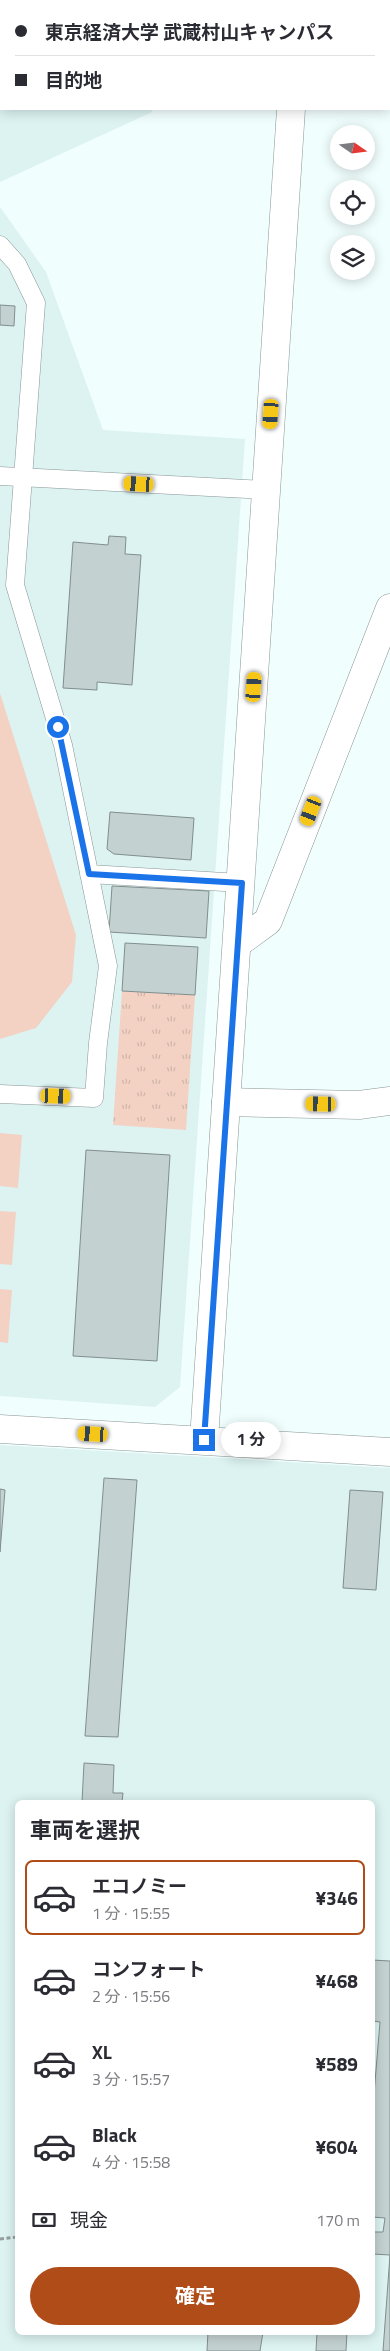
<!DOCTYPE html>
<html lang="ja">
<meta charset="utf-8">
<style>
:root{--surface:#fff;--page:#f2f2f3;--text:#2b2b33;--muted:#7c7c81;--line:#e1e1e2;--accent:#af4c18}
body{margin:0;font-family:"Titillium Web","Noto Sans JP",sans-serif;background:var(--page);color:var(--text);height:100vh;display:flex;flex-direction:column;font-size:19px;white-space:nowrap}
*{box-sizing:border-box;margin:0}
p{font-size:16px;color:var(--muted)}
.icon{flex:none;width:28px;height:28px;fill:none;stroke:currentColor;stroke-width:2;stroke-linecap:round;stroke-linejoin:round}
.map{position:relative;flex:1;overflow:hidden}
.panel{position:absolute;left:15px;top:1800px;width:360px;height:535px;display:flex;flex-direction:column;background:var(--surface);border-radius:8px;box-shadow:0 2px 12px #0003}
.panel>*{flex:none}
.guide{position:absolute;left:0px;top:0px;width:390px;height:110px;box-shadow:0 2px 12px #0003;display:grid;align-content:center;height:110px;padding:0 15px;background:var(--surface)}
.needle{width:32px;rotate:104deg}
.fabs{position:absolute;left:330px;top:125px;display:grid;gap:10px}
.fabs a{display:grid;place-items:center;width:45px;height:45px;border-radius:50%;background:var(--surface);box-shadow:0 2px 12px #0003;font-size:25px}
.end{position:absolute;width:22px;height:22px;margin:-11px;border:6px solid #1a73e8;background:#fff;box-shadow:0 0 0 2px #fff}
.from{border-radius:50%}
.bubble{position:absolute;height:35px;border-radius:18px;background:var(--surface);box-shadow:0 2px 12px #0003;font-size:16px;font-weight:700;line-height:35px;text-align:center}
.car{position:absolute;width:15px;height:30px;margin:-15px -8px;border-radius:6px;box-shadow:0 0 4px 1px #0007;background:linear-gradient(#f5c518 24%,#345 0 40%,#f5c518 0 76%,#345 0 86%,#f5c518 0)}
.guide b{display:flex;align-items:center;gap:18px;height:48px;font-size:19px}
.guide b+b{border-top:1px solid var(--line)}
.guide i{width:12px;height:12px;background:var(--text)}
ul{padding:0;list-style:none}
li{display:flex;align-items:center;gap:15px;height:75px;margin:0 10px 8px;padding:0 5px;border:2px solid transparent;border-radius:8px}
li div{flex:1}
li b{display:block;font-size:19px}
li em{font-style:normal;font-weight:700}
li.active{border-color:var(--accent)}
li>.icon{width:45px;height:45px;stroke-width:1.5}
h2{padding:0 15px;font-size:22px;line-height:60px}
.pay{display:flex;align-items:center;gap:12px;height:55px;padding:0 15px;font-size:19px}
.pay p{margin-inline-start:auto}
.button{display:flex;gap:10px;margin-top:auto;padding:10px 15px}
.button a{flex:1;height:58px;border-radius:30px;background:var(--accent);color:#fff;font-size:20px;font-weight:700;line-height:58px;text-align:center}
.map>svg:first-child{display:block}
.built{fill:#dcf3f2;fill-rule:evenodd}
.grass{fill:url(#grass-tufts)}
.park{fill:#f3d2c4}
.building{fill:#c4d1d1;stroke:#818e8d}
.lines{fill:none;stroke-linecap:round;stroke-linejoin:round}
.lane-casing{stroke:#899695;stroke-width:19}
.street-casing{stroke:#899695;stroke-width:29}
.secondary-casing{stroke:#899695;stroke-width:29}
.path{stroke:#949e9d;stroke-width:3;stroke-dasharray:4 2.5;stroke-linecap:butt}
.lane{stroke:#fff;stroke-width:18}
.street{stroke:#fff;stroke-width:28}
.secondary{stroke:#fff;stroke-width:28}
.route{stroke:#1a73e8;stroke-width:6}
</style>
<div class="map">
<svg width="390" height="2351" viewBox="0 0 390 2351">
<defs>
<pattern id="grass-tufts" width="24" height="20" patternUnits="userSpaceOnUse" patternTransform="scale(1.25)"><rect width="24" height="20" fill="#f3d2c4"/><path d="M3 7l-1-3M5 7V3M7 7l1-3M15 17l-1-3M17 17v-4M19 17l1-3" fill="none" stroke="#d1b5a9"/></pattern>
</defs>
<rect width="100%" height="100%" fill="#f0fefd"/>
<path class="built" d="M 0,0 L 44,0 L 1,1 L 1,109 L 152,109 L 152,112 L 0,182 Z
M 0,207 L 46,272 L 103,430 L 245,439 L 180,1387 L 155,1407 L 0,1396 Z
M 0,1445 L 390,1468 L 390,2351 L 0,2351 ZM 18,1802 L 372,1802 L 372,2332 L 18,2332 Z"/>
<path class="grass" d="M 122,991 L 195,995 L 186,1130 L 113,1125 Z"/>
<path class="park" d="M 0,693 L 76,935 L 72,982 L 36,1028 L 0,1039 Z
M 0,1133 L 22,1135 L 18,1188 L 0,1186 Z
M 0,1211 L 16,1212 L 12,1265 L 0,1264 Z
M 0,1289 L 12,1290 L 8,1343 L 0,1342 Z"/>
<path class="building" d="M 0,305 L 15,306 L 14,326 L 0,325 Z
M 109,536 L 126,537 L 125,554 L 141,555 L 132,685 L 97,682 L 97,690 L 63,688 L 73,542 L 108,545 Z
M 110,812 L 194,818 L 191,860 L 114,854 L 107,849 Z
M 112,886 L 209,891 L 206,938 L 109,932 Z
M 125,943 L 198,947 L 195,995 L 122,991 Z
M 86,1150 L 170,1155 L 157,1361 L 73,1356 Z
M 104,1478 L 137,1480 L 118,1737 L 85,1736 Z
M 0,1489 L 5,1490 L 0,1552 Z
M 350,1490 L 383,1492 L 376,1590 L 343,1588 Z
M 84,1763 L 114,1765 L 113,1793 L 123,1793 L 122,1802 L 82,1802 Z
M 372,1960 L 390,1961 L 390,2351 L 383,2351 L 390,2255 L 372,2254 L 372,2232 L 383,2232 L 385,2218 L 372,2217 L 372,2118 L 380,2022 L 372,2021 Z
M 208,2332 L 263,2332 L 260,2351 L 207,2351 Z
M 317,2332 L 347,2332 L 346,2351 L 316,2351 Z"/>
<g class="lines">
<defs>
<path id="lane" d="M 0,245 L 17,264 L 36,303 L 15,585 L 63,745 L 108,966 L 98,1043 L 94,1098 L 0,1094
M 0,476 L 266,490
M 89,874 L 241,883"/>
<path id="street" d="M 343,1 L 345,0
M 238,943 L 268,921 L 390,608
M 226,1102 L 359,1105 L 390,1101"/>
<path id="secondary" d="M 298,1 L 298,0
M 0,1429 L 390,1452
M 204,1440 L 291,109"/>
</defs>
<use href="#lane" class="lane-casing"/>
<use href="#street" class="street-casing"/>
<use href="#secondary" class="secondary-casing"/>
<path class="path" d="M 0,2239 L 18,2237"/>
<use href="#lane" class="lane"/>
<use href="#street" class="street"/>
<use href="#secondary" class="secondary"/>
</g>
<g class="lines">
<path class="route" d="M 58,727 L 89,874 L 242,883 L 204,1440"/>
</g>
</svg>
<div class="fabs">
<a><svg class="needle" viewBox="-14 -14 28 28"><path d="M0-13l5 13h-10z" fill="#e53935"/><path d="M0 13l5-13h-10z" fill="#7c7c81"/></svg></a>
<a><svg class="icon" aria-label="locate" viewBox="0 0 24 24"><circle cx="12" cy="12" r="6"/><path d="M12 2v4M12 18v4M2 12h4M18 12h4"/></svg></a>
<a><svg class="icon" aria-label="layers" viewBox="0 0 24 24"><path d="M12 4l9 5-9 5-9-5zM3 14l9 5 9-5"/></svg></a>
</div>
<i class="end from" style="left:58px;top:727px"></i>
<i class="end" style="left:204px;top:1440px"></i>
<div class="bubble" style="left:221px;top:1422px;width:60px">1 分</div>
<i class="car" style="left:271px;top:414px;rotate:184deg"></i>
<i class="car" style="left:139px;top:484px;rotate:273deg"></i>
<i class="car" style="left:254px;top:687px;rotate:4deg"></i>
<i class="car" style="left:311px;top:811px;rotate:201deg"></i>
<i class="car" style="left:56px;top:1096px;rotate:92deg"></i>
<i class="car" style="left:321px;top:1104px;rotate:271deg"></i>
<i class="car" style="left:93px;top:1434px;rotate:273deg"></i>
<div class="guide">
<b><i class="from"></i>東京経済大学 武蔵村山キャンパス</b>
<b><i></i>目的地</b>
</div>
<section class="panel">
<h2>車両を選択</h2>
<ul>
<li class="active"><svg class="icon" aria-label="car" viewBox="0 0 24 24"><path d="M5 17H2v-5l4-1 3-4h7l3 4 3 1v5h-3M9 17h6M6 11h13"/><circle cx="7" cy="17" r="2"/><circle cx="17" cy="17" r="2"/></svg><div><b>エコノミー</b><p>1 分 · 15:55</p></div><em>¥346</em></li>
<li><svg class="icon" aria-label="car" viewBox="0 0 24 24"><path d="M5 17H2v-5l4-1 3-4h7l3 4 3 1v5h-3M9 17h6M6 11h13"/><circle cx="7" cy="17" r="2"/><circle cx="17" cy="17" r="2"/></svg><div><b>コンフォート</b><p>2 分 · 15:56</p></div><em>¥468</em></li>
<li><svg class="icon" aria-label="car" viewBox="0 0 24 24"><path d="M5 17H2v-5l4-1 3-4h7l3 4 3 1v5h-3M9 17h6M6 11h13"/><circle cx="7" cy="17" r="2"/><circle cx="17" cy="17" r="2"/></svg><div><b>XL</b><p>3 分 · 15:57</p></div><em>¥589</em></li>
<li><svg class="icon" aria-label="car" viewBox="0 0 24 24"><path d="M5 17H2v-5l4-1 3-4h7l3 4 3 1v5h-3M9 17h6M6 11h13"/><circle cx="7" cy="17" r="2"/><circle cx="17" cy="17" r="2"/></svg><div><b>Black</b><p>4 分 · 15:58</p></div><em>¥604</em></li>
</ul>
<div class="pay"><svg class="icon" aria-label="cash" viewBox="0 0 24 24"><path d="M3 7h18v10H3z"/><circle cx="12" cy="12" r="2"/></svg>現金<p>170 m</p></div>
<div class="button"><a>確定</a></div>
</section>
</div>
